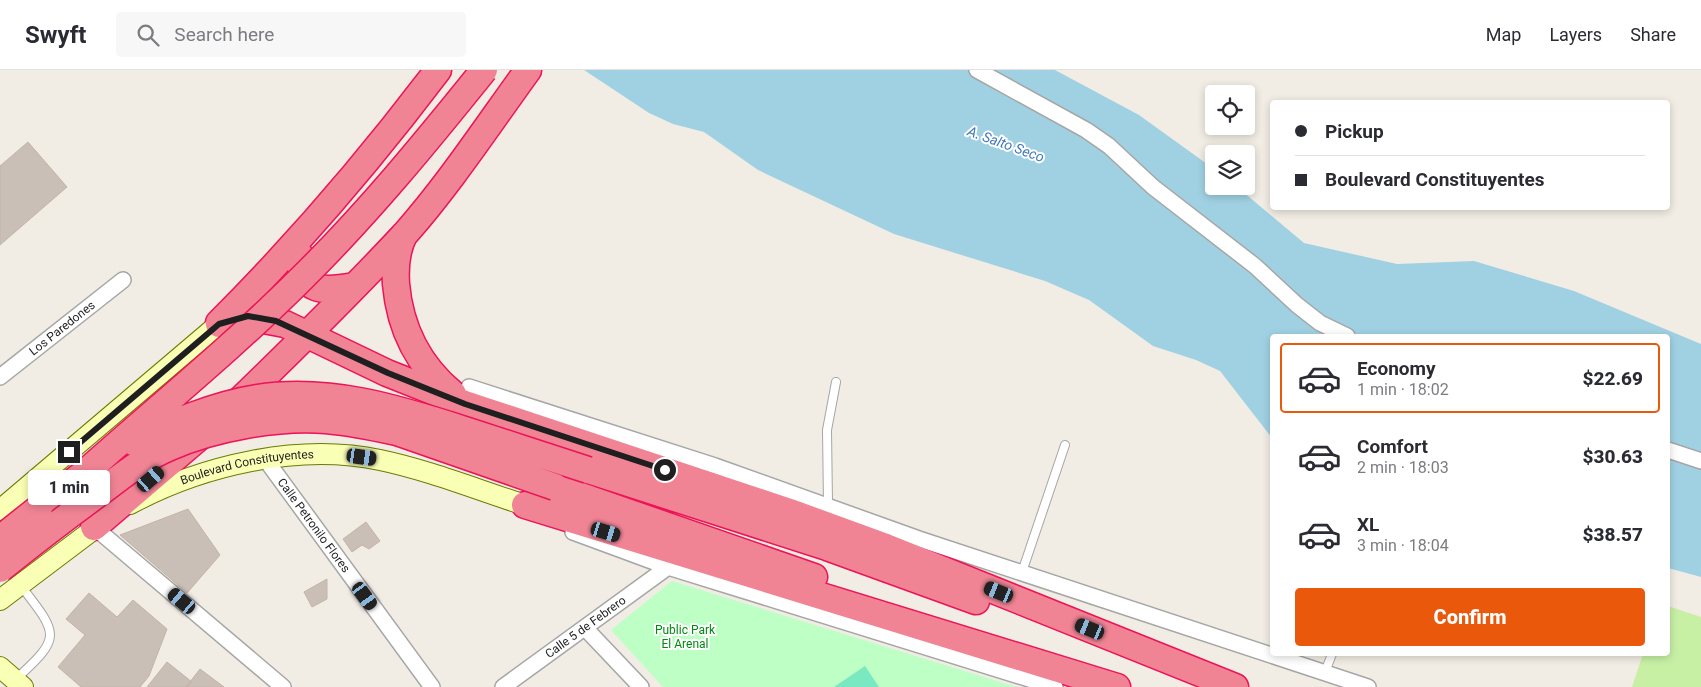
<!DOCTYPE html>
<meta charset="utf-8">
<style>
:root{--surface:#fff;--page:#f7f7f7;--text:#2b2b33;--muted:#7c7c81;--line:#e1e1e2;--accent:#ea580c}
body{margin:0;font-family:Roboto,sans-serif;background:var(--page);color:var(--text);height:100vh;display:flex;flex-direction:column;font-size:19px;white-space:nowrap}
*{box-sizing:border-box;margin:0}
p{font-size:16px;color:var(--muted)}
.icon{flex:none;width:28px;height:28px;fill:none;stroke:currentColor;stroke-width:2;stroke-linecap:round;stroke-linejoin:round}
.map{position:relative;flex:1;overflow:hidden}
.panel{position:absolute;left:1270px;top:264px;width:400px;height:322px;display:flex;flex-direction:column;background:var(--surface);border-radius:5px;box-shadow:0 2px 8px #0003}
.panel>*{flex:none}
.hud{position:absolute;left:1270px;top:30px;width:400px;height:110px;border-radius:5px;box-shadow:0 2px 8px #0003;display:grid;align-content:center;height:110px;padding:0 25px;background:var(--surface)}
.buttons{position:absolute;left:1205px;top:15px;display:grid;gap:10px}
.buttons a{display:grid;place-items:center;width:50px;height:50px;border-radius:5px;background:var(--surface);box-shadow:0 2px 8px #0003;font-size:25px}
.end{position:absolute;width:22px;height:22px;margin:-11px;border:6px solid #1f1f1f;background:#fff;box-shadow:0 0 0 2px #fff}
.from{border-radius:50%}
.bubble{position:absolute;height:35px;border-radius:5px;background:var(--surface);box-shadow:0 2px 8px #0003;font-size:16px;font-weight:800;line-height:35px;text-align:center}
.car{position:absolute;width:15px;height:30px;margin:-15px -8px;border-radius:6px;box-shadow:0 0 4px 1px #0007;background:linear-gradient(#222 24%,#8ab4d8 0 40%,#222 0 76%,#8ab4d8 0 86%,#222 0)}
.hud b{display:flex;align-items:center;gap:18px;height:48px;font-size:19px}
.hud b+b{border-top:1px solid var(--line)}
.hud i{width:12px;height:12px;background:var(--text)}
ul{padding:9px 0 0;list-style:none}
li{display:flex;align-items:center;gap:15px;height:70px;margin:0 10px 8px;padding:0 15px;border:2px solid transparent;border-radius:5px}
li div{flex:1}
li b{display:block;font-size:19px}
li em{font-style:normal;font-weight:800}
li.selected{border-color:var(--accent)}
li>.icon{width:45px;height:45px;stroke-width:1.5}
.button{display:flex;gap:10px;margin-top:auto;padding:10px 25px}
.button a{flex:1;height:58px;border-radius:5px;background:var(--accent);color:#fff;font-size:20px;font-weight:800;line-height:58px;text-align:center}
header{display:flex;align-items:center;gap:30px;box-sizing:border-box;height:70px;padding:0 25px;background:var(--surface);border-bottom:1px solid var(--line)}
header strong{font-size:24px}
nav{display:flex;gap:28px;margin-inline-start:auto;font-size:18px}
.search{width:350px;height:45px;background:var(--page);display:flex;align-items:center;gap:12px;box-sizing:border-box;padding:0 18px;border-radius:5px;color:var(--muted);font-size:19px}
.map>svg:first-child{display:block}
.grass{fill:#c7f0a5}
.park{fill:#bdffc4}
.pitch{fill:#7ae8c1}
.water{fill:#a0d1e3}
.building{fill:#c9bfb7;stroke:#c4b4a5}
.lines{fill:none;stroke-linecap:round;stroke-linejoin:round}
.lane-casing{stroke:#a6a6a6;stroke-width:10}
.street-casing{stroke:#a6a6a6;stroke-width:18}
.secondary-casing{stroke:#6a7c00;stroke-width:22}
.highway-casing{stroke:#ed1356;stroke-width:29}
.lane{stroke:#fff;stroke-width:8}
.street{stroke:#fff;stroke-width:15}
.secondary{stroke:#f9ffb4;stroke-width:20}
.highway{stroke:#f08495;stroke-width:26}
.highway-bridge-casing{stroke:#ed1356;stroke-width:29;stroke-linecap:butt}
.highway-bridge{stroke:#f08495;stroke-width:26}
.route{stroke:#1f1f1f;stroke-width:6}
.labels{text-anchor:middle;stroke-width:4;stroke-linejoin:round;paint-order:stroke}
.street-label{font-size:12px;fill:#1f1f1f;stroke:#fff}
.park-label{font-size:12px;fill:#008910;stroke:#fff}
.water-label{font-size:14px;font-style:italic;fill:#4179b9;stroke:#fff}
</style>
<header>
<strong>Swyft</strong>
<div class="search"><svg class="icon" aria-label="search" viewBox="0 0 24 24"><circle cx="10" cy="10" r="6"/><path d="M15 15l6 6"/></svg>Search here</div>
<nav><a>Map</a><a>Layers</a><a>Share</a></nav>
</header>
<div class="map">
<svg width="1701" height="617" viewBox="0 0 1701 617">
<rect width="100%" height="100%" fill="#f1ede4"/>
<path class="grass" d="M 1668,536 L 1701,547 L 1701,617 L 1632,617 L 1643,584 L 1668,584 Z"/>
<path class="park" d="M 672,511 L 981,606 L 1016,617 L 663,617 L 611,560 Z"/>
<path class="pitch" d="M 865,596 L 879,617 L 834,617 Z"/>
<path class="water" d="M 584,0 L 1055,0 L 1139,45 L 1214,99 L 1214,116 L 1236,116 L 1304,173 L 1397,194 L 1474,191 L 1574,221 L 1701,274 L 1701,507 L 1668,498 L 1668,266 L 1272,266 L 1272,368 L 1220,301 L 1196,290 L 1153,276 L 1089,230 L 1045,211 L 894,164 L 758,100 L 704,62 L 673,54 L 649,43 Z"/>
<path class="building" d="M 28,72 L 67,117 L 0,175 L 0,96 Z
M 188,439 L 220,485 L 187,523 L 120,465 Z
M 366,452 L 380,471 L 369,479 L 362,475 L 352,482 L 343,469 Z
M 327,509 L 327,529 L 312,537 L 304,522 Z
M 89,523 L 117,547 L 133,530 L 167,559 L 149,606 L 140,617 L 81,617 L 58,597 L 85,565 L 66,549 Z
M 167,592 L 192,612 L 187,617 L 147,617 Z
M 200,599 L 224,617 L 186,617 Z"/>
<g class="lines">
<defs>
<path id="lane" d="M 828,434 L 827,360 L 836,312
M 1022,502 L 1065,375
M 1325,602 L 1332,584
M 16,609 C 62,567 59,565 21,516"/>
<g id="street">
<path d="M 977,0 L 1086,60 L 1109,76 L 1153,117 L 1255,196 L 1297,235 L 1320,253 L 1347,266"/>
<path id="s1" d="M 0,307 L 123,210"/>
<path d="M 469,317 L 715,396 L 919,469 L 1368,617"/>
<path d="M 1668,380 L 1701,391"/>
<path id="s2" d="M 266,390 L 432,617"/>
<path d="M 94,457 L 283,617"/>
<path d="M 573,462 L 668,497 L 1055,617"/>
<path d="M 585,558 L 641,617"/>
<path id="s3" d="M 503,617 L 668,497"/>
</g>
<g id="secondary">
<path id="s4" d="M 130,434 C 203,395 298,373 380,390 C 428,400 478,420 525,435"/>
<path d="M 0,440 L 219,254"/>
<path d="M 0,530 L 106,450"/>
<path d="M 0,597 L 23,617"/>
</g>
<path id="highway" d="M 404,165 C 396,180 395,198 396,214 C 400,259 419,296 453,324
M 299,184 C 301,223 322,222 354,216
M 219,253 C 298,174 370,90 438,0
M 219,254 L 248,247 L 285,254 L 387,303 L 465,334 L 790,442 L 886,477 L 1235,617
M 231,339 C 290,282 349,224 405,164 C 450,113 488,55 528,0
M 588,400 L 827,477 L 976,531
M 555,417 L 814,507
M 525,435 L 1117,617
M 39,438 L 87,401
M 94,457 L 198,368"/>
</defs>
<use href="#lane" class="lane-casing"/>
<use href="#street" class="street-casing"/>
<use href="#secondary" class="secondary-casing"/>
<use href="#highway" class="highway-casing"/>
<use href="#lane" class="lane"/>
<use href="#street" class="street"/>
<use href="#secondary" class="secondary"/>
<use href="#highway" class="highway"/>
<defs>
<path id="highway-bridge" d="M 133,372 C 173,353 213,335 257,328 C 329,317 397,338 465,360 C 506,373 547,387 588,400
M 87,401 C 159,337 234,276 302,208 C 368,143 426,72 484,0
M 0,469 L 39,438
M 0,499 C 35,471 70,444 106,418 C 126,403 146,387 170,377 C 213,358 278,346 326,350 C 350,352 374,357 397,362 L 555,417"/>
</defs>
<use href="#highway-bridge" class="highway-bridge-casing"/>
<use href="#highway-bridge" class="highway-bridge"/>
</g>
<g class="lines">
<path class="route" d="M 69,382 L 219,254 L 248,246 L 276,251 L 388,303 L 465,334 L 665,400"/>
</g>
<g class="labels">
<g class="street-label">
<text dy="4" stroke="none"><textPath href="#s1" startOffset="79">Los Paredones</textPath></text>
<text dy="4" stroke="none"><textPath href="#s4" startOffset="124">Boulevard Constituyentes</textPath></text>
<text dy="4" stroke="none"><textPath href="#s2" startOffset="81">Calle Petronilo Flores</textPath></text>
<text dy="4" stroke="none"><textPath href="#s3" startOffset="102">Calle 5 de Febrero</textPath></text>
</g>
<g class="park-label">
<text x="685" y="564">Public Park<tspan x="685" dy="14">El Arenal</tspan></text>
</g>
<g class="water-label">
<text transform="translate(1006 74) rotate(20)" y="5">A. Salto Seco</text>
</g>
</g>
</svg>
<div class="buttons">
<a><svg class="icon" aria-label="locate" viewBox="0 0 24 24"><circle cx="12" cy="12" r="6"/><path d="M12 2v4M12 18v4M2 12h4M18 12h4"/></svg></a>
<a><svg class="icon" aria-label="layers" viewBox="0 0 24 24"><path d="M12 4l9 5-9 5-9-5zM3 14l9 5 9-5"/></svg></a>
</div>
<i class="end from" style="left:665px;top:400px"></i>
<i class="end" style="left:69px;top:382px"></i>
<div class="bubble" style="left:28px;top:400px;width:82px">1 min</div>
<i class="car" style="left:362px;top:387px;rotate:98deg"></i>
<i class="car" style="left:151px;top:409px;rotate:49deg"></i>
<i class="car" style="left:606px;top:462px;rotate:107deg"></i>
<i class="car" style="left:999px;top:522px;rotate:292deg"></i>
<i class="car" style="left:365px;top:526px;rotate:144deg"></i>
<i class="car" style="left:182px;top:531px;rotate:310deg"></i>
<i class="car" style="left:1090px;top:559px;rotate:292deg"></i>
<div class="hud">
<b><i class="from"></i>Pickup</b>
<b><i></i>Boulevard Constituyentes</b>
</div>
<section class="panel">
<ul>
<li class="selected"><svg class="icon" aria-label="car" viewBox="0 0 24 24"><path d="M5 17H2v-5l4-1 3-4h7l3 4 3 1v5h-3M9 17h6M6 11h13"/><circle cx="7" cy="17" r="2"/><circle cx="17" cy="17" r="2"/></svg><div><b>Economy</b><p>1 min · 18:02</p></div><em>$22.69</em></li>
<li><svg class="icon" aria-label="car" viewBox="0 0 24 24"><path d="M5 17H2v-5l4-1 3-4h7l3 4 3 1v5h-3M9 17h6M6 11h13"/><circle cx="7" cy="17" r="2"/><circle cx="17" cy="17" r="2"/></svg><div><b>Comfort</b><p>2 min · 18:03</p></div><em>$30.63</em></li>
<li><svg class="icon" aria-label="car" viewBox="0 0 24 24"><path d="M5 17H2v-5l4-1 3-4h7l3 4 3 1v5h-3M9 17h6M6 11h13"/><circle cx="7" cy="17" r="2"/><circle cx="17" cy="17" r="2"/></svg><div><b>XL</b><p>3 min · 18:04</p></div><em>$38.57</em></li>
</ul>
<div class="button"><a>Confirm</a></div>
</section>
</div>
